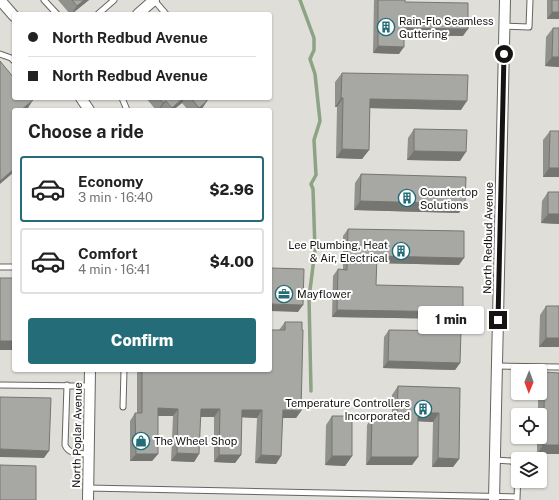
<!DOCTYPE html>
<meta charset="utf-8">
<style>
:root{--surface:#fff;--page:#f6f6f6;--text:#222;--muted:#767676;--line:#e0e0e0;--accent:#246d78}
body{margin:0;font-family:"Public Sans",sans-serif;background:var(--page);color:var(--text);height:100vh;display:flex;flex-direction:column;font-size:15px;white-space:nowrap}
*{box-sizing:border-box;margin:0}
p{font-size:13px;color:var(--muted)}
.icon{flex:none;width:22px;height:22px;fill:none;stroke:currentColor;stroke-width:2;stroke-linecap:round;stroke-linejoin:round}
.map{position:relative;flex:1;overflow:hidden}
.sheet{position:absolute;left:12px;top:108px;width:260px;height:264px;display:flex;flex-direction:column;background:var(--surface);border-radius:4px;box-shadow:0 1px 3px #0004}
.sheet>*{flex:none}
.top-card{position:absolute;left:12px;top:12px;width:260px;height:88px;border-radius:4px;box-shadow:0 1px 3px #0004;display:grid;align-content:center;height:88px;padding:0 16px;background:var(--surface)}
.needle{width:26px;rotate:181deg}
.controls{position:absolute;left:511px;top:364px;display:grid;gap:8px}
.controls a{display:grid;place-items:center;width:36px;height:36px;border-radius:4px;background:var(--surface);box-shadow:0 1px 3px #0004;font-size:20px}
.end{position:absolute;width:18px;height:18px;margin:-9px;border:5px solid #151412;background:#fff;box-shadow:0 0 0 2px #fff}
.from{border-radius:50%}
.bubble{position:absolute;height:28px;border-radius:4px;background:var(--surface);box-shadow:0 1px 3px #0004;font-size:13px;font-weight:800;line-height:28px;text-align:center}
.top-card b{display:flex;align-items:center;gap:14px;height:38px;font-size:15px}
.top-card b+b{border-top:1px solid var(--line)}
.top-card i{width:10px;height:10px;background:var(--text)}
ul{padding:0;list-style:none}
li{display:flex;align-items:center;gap:12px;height:66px;margin:0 8px 6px;padding:0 8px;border:2px solid var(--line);border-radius:4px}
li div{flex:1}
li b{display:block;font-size:15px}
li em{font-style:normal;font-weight:800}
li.on{border-color:var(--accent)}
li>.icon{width:36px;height:36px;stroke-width:1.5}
h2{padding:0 16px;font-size:18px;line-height:48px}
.cta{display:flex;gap:8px;margin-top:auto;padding:8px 16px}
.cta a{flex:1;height:46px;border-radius:4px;background:var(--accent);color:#fff;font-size:16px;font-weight:800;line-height:46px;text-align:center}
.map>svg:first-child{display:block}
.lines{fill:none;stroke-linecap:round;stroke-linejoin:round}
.stream{stroke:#8da385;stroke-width:3.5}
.lane-casing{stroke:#676561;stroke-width:7}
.street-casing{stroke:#676561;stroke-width:12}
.lane{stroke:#fff;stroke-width:5}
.street{stroke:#fff;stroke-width:10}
.wall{fill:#90908c}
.shaded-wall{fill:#757672}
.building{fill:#a7a8a3;stroke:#757672}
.route{stroke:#151412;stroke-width:5}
.labels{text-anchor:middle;stroke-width:4;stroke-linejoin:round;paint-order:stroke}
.poi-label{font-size:11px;fill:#151412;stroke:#fff;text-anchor:start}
.street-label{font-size:11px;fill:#151412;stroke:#fff}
</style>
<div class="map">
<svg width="559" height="500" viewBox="0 0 559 500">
<rect width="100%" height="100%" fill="#e0ded9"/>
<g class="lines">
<path class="stream" d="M 300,0 L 314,38 L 314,50 L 310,59 L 315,74 L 320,121 L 314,140 L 316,175 L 311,184 L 313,189 L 315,250 L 309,298 L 311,391"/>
<defs>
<path id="lane" d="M 44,0 L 57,14
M 154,0 L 166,14
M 98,14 L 114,0
M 504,26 L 529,27 L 530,0
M 0,54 L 11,58 L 14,61
M 122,98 L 127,110
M 0,267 L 14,267
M 497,366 L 559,367
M 0,385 L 89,386
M 67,385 L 65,445 C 69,455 80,453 89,454
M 123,407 L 124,370
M 495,460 L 511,461 L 517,464 L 518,471 L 517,499
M 88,488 L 517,497"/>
<path id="street" d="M 0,0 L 14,16
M 138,14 L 154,0
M 81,98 L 89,110
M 88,500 L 90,370
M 494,500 L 505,0"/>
</defs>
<use href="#lane" class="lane-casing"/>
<use href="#street" class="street-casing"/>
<use href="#lane" class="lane"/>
<use href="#street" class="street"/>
</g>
<path class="wall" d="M 58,0 L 89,0 L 72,14 L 70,14 Z
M 374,0 L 405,0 L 405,2 L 463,36 L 404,35 L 399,54 L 373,53 Z
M 547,0 L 559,0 L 559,19 L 547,19 Z
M 553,28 L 559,67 L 545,66 L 546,37 Z
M 342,73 L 461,110 L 370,108 L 369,150 L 362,159 L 336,158 L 337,107 L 335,107 L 335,82 Z
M 146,98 L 210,98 L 207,101 L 201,110 L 188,110 L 182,103 L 173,110 L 161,110 L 160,109 L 159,110 L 156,110 Z
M 414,129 L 460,161 L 407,160 L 408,138 Z
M 550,131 L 559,131 L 559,177 L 543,177 L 543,140 Z
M 361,174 L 459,213 L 354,210 L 355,183 Z
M 548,192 L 559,192 L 559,224 L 541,223 L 542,201 Z
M 348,229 L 459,265 L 376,263 L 376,285 L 458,319 L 332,317 L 333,276 L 338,269 L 343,269 L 343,236 Z
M 546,306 L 559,306 L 559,347 L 539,347 L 540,315 Z
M 285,322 L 301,411 L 296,418 L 282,418 L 281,456 L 276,464 L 255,463 L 257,418 L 241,417 L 241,455 L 235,463 L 214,462 L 214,417 L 200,417 L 199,454 L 194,462 L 171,461 L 173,416 L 158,416 L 158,454 L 152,461 L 130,461 L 130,421 L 135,413 L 137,413 L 137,373 L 139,370 L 270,370 L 279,330 Z
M 389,330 L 460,363 L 455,370 L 383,368 L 384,337 Z
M 545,372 L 559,454 L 537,454 L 537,437 L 540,437 L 540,415 L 538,415 L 538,393 L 540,393 L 540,380 Z
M 398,386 L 460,388 L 459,459 L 453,467 L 432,467 L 433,422 L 418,421 L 418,457 L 412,465 L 366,465 L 367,425 L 372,417 L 392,417 L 392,395 Z
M 332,416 L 352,456 L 345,466 L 325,465 L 326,425 Z"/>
<path class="shaded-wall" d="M 84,0 L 89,0 L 71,14 L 77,6 Z
M 552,12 L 559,12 L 559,19 L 547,19 Z
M 404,28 L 468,29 L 463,36 L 399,35 Z
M 378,46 L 404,47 L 399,54 L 373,53 Z
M 552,57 L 559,57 L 559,67 L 545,66 Z
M 183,98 L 185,98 L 182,103 L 173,110 L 170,110 L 172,108 Z
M 205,98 L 210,98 L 199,107 Z
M 341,98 L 343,98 L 337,107 L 335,107 Z
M 370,99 L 467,101 L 461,110 L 364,108 Z
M 33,100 L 28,108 L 25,110 L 21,110 Z
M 166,101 L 160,109 L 158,110 L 163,103 Z
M 207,101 L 201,110 L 198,110 L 199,108 Z
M 342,149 L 369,150 L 362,159 L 336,158 Z
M 414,151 L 466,152 L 460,161 L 407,160 Z
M 549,168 L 559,168 L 559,177 L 543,177 Z
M 14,169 L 14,172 L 0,184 L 0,181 Z
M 360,201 L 465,204 L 459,213 L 354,210 Z
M 548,214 L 559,214 L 559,224 L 541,223 Z
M 377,256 L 464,258 L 459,265 L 372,263 Z
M 270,304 L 303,305 L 298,312 L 270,311 Z
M 337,310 L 463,312 L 458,319 L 332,317 Z
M 546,338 L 559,338 L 559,347 L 539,347 Z
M 0,341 L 14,341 L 14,350 L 0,350 Z
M 388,361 L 460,363 L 455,370 L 383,368 Z
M 158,408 L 178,409 L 173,416 L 152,416 Z
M 201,409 L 220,409 L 214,417 L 195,417 Z
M 242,410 L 262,410 L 257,418 L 236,417 Z
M 283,410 L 301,411 L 296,418 L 277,418 Z
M 418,413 L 439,413 L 433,422 L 412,421 Z
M 543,445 L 559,445 L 559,454 L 537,454 Z
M 0,449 L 49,451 L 44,458 L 0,457 Z
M 177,453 L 199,454 L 194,462 L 171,461 Z
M 136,454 L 158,454 L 152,461 L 130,461 Z
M 219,455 L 241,455 L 235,463 L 214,462 Z
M 261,455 L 281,456 L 276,464 L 255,463 Z
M 332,456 L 352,456 L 345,466 L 325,465 Z
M 371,457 L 418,457 L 412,465 L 366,465 Z
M 438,458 L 459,459 L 453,467 L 432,467 Z"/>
<path class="building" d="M 72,0 L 84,0 L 77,6 Z
M 378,0 L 405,0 L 405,2 L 468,3 L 468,29 L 404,28 L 404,47 L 378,46 Z
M 552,0 L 559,0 L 559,12 L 552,12 Z
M 553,28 L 559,28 L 559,57 L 552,57 Z
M 0,61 L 14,78 L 14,98 L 31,98 L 33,100 L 21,110 L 14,110 L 14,169 L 0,181 Z
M 342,73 L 468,75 L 467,101 L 370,99 L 369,150 L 342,149 L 343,98 L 341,98 Z
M 159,98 L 183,98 L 172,108 L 166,101 L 163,103 Z
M 191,98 L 205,98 L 207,101 L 199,108 Z
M 414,129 L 467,130 L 466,152 L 414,151 Z
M 550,131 L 559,131 L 559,168 L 549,168 Z
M 361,174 L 466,177 L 465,204 L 360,201 Z
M 548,192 L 559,192 L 559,214 L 548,214 Z
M 348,229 L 464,231 L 464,258 L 377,256 L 376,285 L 463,287 L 463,312 L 337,310 L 338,269 L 347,270 Z
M 270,268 L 304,269 L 303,305 L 270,304 Z
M 0,278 L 14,278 L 14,341 L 0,341 Z
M 546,306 L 559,306 L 559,338 L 546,338 Z
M 285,322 L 302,322 L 302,330 L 303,330 L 301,411 L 283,410 L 281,456 L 261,455 L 262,410 L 242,410 L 241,455 L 219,455 L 220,409 L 201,409 L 199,454 L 177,453 L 178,409 L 158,408 L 158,454 L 136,454 L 135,413 L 142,413 L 142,370 L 270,370 L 270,330 L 285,330 Z
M 389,330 L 461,331 L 460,363 L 388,361 Z
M 545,372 L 559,373 L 559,445 L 543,445 Z
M 398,386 L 460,388 L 459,459 L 438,458 L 439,413 L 418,413 L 418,457 L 371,457 L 372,417 L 397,417 Z
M 0,397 L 51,398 L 49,451 L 0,449 Z
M 332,416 L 352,416 L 352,456 L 332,456 Z
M 0,465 L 36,466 L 36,500 L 0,500 Z"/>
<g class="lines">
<path class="route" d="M 498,320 L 504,54"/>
</g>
<defs>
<symbol id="building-ring" viewBox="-11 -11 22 22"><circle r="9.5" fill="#fff" stroke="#246d78" stroke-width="1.5"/><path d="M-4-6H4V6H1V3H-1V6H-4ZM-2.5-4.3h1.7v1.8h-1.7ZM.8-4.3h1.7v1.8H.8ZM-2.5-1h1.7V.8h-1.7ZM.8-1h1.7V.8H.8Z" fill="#246d78"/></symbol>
<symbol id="office-ring" viewBox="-11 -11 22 22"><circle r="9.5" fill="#fff" stroke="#246d78" stroke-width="1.5"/><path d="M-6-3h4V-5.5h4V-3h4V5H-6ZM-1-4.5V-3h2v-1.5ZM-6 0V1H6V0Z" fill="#246d78"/></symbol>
<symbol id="shop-ring" viewBox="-11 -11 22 22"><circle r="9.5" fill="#fff" stroke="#246d78" stroke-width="1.5"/><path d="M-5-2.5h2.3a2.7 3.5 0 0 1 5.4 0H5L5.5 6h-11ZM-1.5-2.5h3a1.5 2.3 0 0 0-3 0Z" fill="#246d78"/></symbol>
</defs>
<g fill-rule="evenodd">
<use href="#building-ring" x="376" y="17" width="20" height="20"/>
<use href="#building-ring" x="397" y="188" width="20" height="20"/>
<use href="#building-ring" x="391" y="241" width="20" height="20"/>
<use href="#office-ring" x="274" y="284" width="20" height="20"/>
<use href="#building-ring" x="413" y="399" width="20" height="20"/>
<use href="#shop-ring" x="131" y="431" width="20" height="20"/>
</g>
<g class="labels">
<g class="poi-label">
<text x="399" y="25">Rain-Flo Seamless<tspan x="399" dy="13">Guttering</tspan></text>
<text x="420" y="196">Countertop<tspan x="420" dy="13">Solutions</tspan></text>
<text x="388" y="249" text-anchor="end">Lee Plumbing, Heat<tspan x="388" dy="13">&amp; Air, Electrical</tspan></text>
<text x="297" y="298">Mayflower</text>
<text x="410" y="407" text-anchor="end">Temperature Controllers<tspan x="410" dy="13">Incorporated</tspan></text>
<text x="154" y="445">The Wheel Shop</text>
</g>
<g class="street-label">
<text transform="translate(488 238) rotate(-89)" y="4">North Redbud Avenue</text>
<text transform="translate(77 435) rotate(-89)" y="4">North Poplar Avenue</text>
</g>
</g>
</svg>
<div class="controls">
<a><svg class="needle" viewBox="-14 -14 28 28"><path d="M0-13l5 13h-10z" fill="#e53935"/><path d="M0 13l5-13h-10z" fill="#767676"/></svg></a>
<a><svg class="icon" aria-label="locate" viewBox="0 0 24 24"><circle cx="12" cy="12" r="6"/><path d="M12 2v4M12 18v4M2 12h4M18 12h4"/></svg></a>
<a><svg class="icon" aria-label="layers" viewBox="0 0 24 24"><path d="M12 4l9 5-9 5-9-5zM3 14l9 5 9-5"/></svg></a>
</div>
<i class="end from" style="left:504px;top:54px"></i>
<i class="end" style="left:498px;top:320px"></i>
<div class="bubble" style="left:418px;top:306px;width:66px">1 min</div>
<div class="top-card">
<b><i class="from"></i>North Redbud Avenue</b>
<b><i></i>North Redbud Avenue</b>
</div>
<section class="sheet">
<h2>Choose a ride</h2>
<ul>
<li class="on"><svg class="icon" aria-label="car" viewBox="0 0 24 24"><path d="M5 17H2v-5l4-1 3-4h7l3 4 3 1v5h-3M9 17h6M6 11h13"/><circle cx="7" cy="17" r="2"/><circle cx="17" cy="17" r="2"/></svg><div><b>Economy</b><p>3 min · 16:40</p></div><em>$2.96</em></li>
<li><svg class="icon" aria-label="car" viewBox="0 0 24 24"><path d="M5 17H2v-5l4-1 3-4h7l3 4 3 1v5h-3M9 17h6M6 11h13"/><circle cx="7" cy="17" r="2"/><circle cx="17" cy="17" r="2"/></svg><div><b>Comfort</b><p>4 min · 16:41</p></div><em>$4.00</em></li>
</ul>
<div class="cta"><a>Confirm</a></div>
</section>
</div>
